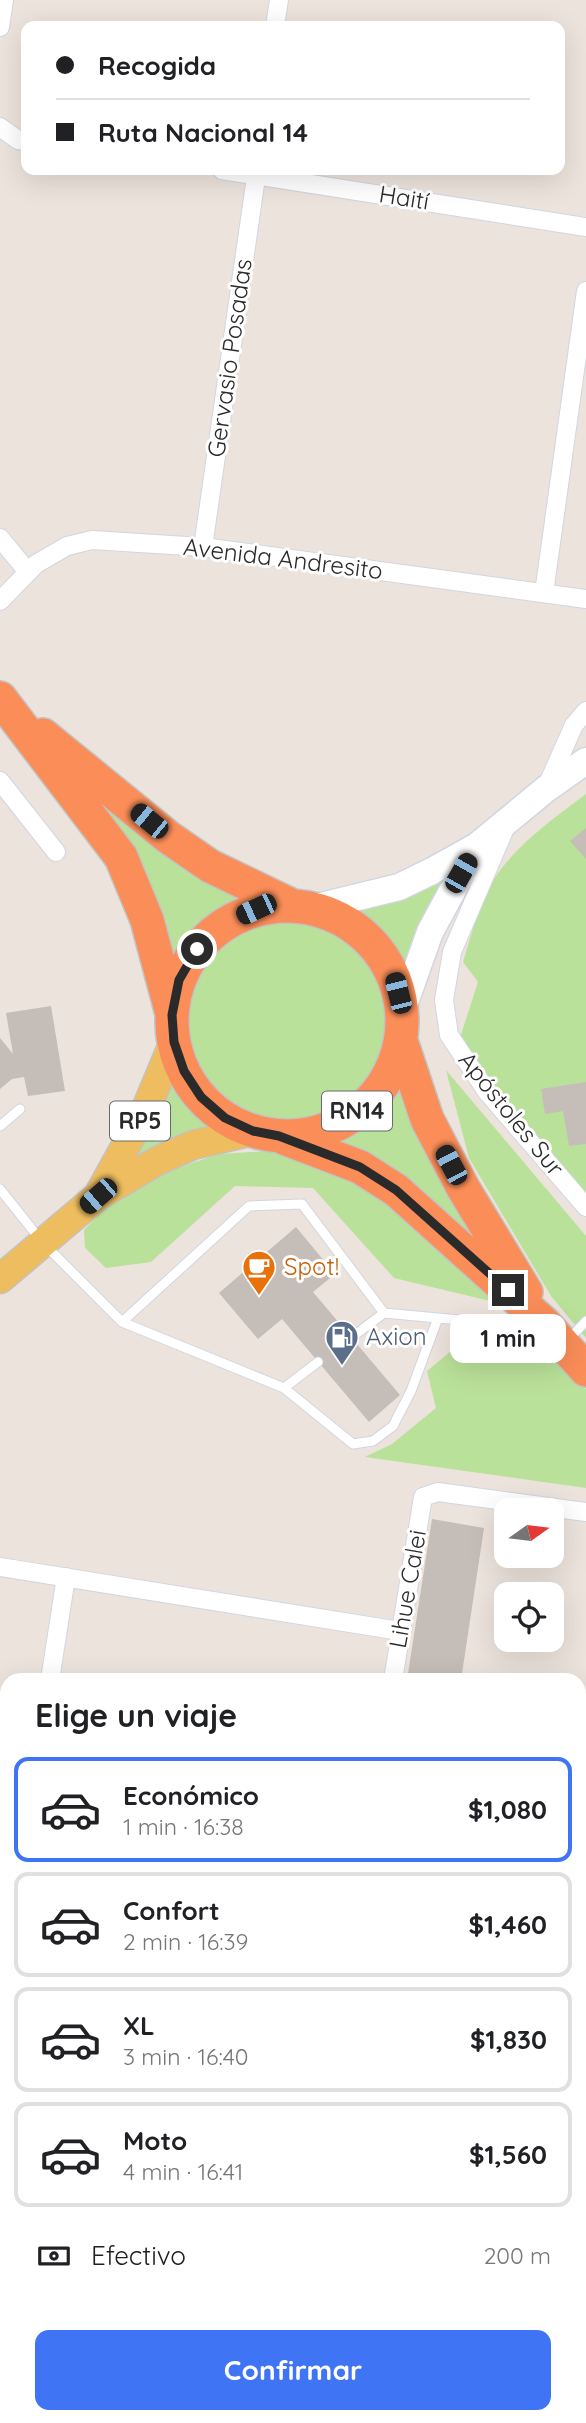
<!DOCTYPE html>
<html lang="es">
<meta charset="utf-8">
<style>
:root{--surface:#fff;--page:#f6f6f6;--text:#202124;--muted:#757577;--line:#e0e0e0;--accent:#3f75f5}
body{margin:0;font-family:Quicksand,sans-serif;background:var(--page);color:var(--text);height:100vh;display:flex;flex-direction:column;font-size:26px;white-space:nowrap}
*{box-sizing:border-box;margin:0}
p{font-size:23px;color:var(--muted)}
.icon{flex:none;width:38px;height:38px;fill:none;stroke:currentColor;stroke-width:2;stroke-linecap:round;stroke-linejoin:round}
.map{position:relative;flex:1;overflow:hidden}
.side{position:absolute;left:0px;top:1673px;width:586px;height:751px;display:flex;flex-direction:column;background:var(--surface);border-radius:21px 21px 0 0;box-shadow:0 7px 28px #0002}
.side>*{flex:none}
.guide{position:absolute;left:21px;top:21px;width:544px;height:154px;border-radius:14px;box-shadow:0 7px 28px #0002;display:grid;align-content:center;height:154px;padding:0 35px;background:var(--surface)}
.needle{width:46px;rotate:76deg}
.buttons{position:absolute;left:494px;top:1498px;display:grid;gap:14px}
.buttons a{display:grid;place-items:center;width:70px;height:70px;border-radius:14px;background:var(--surface);box-shadow:0 7px 28px #0002;font-size:35px}
.end{position:absolute;width:32px;height:32px;margin:-16px;border:9px solid #2a2a2a;background:#fff;box-shadow:0 0 0 4px #fff}
.from{border-radius:50%}
.bubble{position:absolute;height:49px;border-radius:14px;background:var(--surface);box-shadow:0 7px 28px #0002;font-size:23px;font-weight:700;line-height:49px;text-align:center}
.car{position:absolute;width:21px;height:42px;margin:-21px -10px;border-radius:9px;box-shadow:0 0 5px 2px #0007;background:linear-gradient(#222 24%,#8ab4d8 0 40%,#222 0 76%,#8ab4d8 0 86%,#222 0)}
.guide b{display:flex;align-items:center;gap:24px;height:66px;font-size:26px}
.guide b+b{border-top:2px solid var(--line)}
.guide i{width:18px;height:18px;background:var(--text)}
ul{padding:0;list-style:none}
li{display:flex;align-items:center;gap:21px;height:105px;margin:0 14px 10px;padding:0 21px;border:4px solid var(--line);border-radius:14px}
li div{flex:1}
li b{display:block;font-size:26px}
li em{font-style:normal;font-weight:700}
li.current{border-color:var(--accent)}
li>.icon{width:63px;height:63px;stroke-width:1.5}
h2{padding:0 35px;font-size:32px;line-height:84px}
.pay{display:flex;align-items:center;gap:18px;height:77px;padding:0 35px;font-size:26px}
.pay p{margin-inline-start:auto}
.primary-button{display:flex;gap:14px;margin-top:auto;padding:14px 35px}
.primary-button a{flex:1;height:80px;border-radius:14px;background:var(--accent);color:#fff;font-size:28px;font-weight:700;line-height:80px;text-align:center}
.map>svg:first-child{display:block}
.green{fill:#bae199}
.building{fill:#c4bdb8}
.lines{fill:none;stroke-linecap:round;stroke-linejoin:round}
.lane-casing{stroke:#d1d6e2;stroke-width:11}
.street-casing{stroke:#d1d6e2;stroke-width:20}
.secondary-casing{stroke:#d1d6e2;stroke-width:29}
.primary-casing{stroke:#c3c3c3;stroke-width:31}
.highway-casing{stroke:#c3c3c3;stroke-width:36}
.lane{stroke:#fff;stroke-width:9}
.street{stroke:#fff;stroke-width:18}
.secondary{stroke:#fff;stroke-width:26}
.primary{stroke:#edbd5f;stroke-width:28}
.highway{stroke:#fa8d58;stroke-width:33}
.route{stroke:#2a2a2a;stroke-width:9}
.labels{text-anchor:middle;stroke-width:6;stroke-linejoin:round;paint-order:stroke}
.shield{fill:#fff;stroke:#6a6a6a;stroke-width:2}
.shield-label{font-size:23px;font-weight:bold;fill:#2a2a2a}
.street-label{font-size:24px;fill:#2a2a2a;stroke:#fff}
.food-label{font-size:24px;fill:#c56008;stroke:#fff;text-anchor:start}
.service-label{font-size:24px;fill:#4e5e75;stroke:#fff;text-anchor:start}
</style>
<div class="map">
<svg width="586" height="2423" viewBox="0 0 586 2423">
<rect width="100%" height="100%" fill="#ece3dc"/>
<path class="green" d="M 73,776 L 262,901 L 218,919 L 192,943 L 173,981 Z
M 586,794 L 586,1195 L 458,1044 L 478,982 L 463,962 C 469,943 474,923 481,904 C 500,856 546,824 586,794 Z
M 444,875 L 407,979 L 383,937 L 344,912 Z
M189 1021a100 100 0 1 1 200 0a100 100 0 1 1-200 0Z
M 175,1065 L 195,1108 L 233,1130 L 121,1173 Z
M 405,1067 L 501,1269 L 318,1141 L 365,1118 Z
M 446,1070 L 586,1236 L 586,1338 L 551,1296 L 469,1158 Z
M 271,1151 L 313,1161 L 390,1199 L 492,1288 L 490,1301 L 394,1278 L 313,1188 L 235,1186 L 151,1262 L 106,1268 L 85,1248 L 84,1230 L 110,1203 L 166,1172 L 218,1154 Z
M 456,1347 L 561,1360 L 586,1389 L 586,1488 L 365,1457 L 392,1444 L 436,1408 L 427,1371 Z"/>
<path class="building" d="M 586,828 L 586,859 L 570,841 Z
M 51,1006 L 65,1091 L 28,1096 L 24,1077 L 12,1079 L 0,1089 L 0,1038 L 13,1054 L 6,1013 Z
M 586,1082 L 586,1144 L 569,1146 L 563,1111 L 545,1114 L 541,1089 Z
M 296,1227 L 335,1274 L 313,1292 L 400,1395 L 369,1422 L 282,1319 L 258,1339 L 219,1293 Z
M 432,1519 L 484,1528 L 461,1680 L 407,1680 Z"/>
<g class="lines">
<defs>
<path id="lane" d="M 0,1126 L 20,1109
M 0,1189 L 43,1243 L 122,1322 L 284,1388 L 318,1362
M 122,1322 L 249,1206 L 302,1204 L 384,1313
M 352,1337 L 384,1313 L 492,1323 L 543,1338
M 568,1340 L 586,1321
M 284,1388 L 353,1444 L 373,1441 L 393,1426 L 411,1391 L 438,1318"/>
<path id="street" d="M 275,26 L 279,0
M 0,27 L 4,0
M 0,127 L 18,140 L 26,141
M 222,170 L 586,227
M 0,538 L 28,572
M 203,547 L 257,170
M 544,593 L 586,291
M 0,601 L 36,564 L 67,546 L 92,540 L 203,547 L 586,599
M 0,781 L 56,852
M 546,788 L 574,725 L 586,711
M 506,826 L 452,952 L 444,1000 L 449,1035 L 487,1092 L 586,1207
M 0,1567 L 400,1631
M 50,1680 L 66,1577
M 393,1680 L 423,1497 L 438,1492 L 586,1512
M 0,1819 L 7,1820
M 0,2009 L 7,1963
M 0,2055 L 7,2056
M 0,2317 L 7,2318
M 579,2402 L 586,2403
M 189,2423 L 190,2417"/>
<path id="secondary" d="M 313,908 L 399,887 L 432,871 L 477,846 L 546,789 L 586,761
M 402,1011 L 430,932 L 476,847"/>
<path id="primary" d="M 98,1196 L 146,1109 L 174,1042
M 0,1279 L 98,1196 L 159,1160 L 193,1145 L 253,1131"/>
<path id="highway" d="M 0,698 L 121,857 L 147,920 L 171,1010
M 43,735 L 168,837 L 210,866 L 291,905
M172 1021a115 115 0 1 1 230 0a115 115 0 1 1-230 0Z
M 401,1041 L 427,1119 L 463,1188 L 526,1292
M 284,1138 L 360,1167 L 396,1190 L 545,1324 L 586,1370"/>
</defs>
<use href="#lane" class="lane-casing"/>
<use href="#street" class="street-casing"/>
<use href="#secondary" class="secondary-casing"/>
<use href="#primary" class="primary-casing"/>
<use href="#highway" class="highway-casing"/>
<use href="#lane" class="lane"/>
<use href="#street" class="street"/>
<use href="#secondary" class="secondary"/>
<use href="#primary" class="primary"/>
<use href="#highway" class="highway"/>
</g>
<g class="lines">
<path class="route" d="M 197,949 L 179,980 L 172,1015 L 174,1042 L 184,1071 L 201,1097 L 225,1118 L 253,1131 L 279,1136 L 360,1167 L 396,1190 L 508,1290"/>
</g>
<defs>
<symbol id="cafe-pin" viewBox="-11 -11 22 30"><path d="M0 17L-7.5 6A9.5 9.5 0 1 1 7.5 6Z" fill="#e8710a" stroke="#fff"/><path d="M-5.5-4.5H6V0H3Q3 3.5 0 3.5H-2.5Q-5.5 3.5-5.5 0ZM3-3.2v2h1.7v-2ZM-6 4.5H4V6H-6Z" fill="#fff"/></symbol>
<symbol id="fuel-pin" viewBox="-11 -11 22 30"><path d="M0 17L-7.5 6A9.5 9.5 0 1 1 7.5 6Z" fill="#5c6f8a" stroke="#fff"/><path d="M-5.5-6h7V0h2V4h1.3V-2.5L3-4.5l.8-.8L6-3V5H2.5V1h-1V6h-7ZM-4.2-4.7v3.2H.2V-4.7Z" fill="#fff"/></symbol>
</defs>
<g fill-rule="evenodd">
<use href="#cafe-pin" x="240" y="1248" width="38" height="52"/>
<use href="#fuel-pin" x="323" y="1318" width="38" height="52"/>
</g>
<g class="labels">
<g class="shield">
<rect x="322" y="1091.5" width="70" height="39" rx="5"/>
<rect x="110" y="1101.5" width="60" height="39" rx="5"/>
</g>
<g class="shield-label">
<text x="357" y="1119">RN14</text>
<text x="140" y="1129">RP5</text>
</g>
<g class="street-label">
<text transform="translate(404 198) rotate(9)" y="8">Haití</text>
<text transform="translate(230 358) rotate(-82)" y="8">Gervasio Posadas</text>
<text transform="translate(283 559) rotate(7)" y="8">Avenida Andresito</text>
<text transform="translate(511 1114) rotate(51)" y="8">Apóstoles Sur</text>
<text transform="translate(408 1589) rotate(-80)" y="8">Lihue Calei</text>
</g>
<g class="food-label">
<text x="284" y="1275">Spot!</text>
</g>
<g class="service-label">
<text x="366" y="1345">Axion</text>
</g>
</g>
</svg>
<div class="buttons">
<a><svg class="needle" viewBox="-14 -14 28 28"><path d="M0-13l5 13h-10z" fill="#e53935"/><path d="M0 13l5-13h-10z" fill="#757577"/></svg></a>
<a><svg class="icon" aria-label="locate" viewBox="0 0 24 24"><circle cx="12" cy="12" r="6"/><path d="M12 2v4M12 18v4M2 12h4M18 12h4"/></svg></a>
</div>
<i class="end from" style="left:197px;top:949px"></i>
<i class="end" style="left:508px;top:1290px"></i>
<div class="bubble" style="left:450px;top:1314px;width:116px">1 min</div>
<i class="car" style="left:149px;top:821px;rotate:309deg"></i>
<i class="car" style="left:461px;top:873px;rotate:30deg"></i>
<i class="car" style="left:256px;top:909px;rotate:245deg"></i>
<i class="car" style="left:398px;top:993px;rotate:346deg"></i>
<i class="car" style="left:451px;top:1165px;rotate:332deg"></i>
<i class="car" style="left:98px;top:1196px;rotate:229deg"></i>
<div class="guide">
<b><i class="from"></i>Recogida</b>
<b><i></i>Ruta Nacional 14</b>
</div>
<section class="side">
<h2>Elige un viaje</h2>
<ul>
<li class="current"><svg class="icon" aria-label="car" viewBox="0 0 24 24"><path d="M5 17H2v-5l4-1 3-4h7l3 4 3 1v5h-3M9 17h6M6 11h13"/><circle cx="7" cy="17" r="2"/><circle cx="17" cy="17" r="2"/></svg><div><b>Económico</b><p>1 min · 16:38</p></div><em>$1,080</em></li>
<li><svg class="icon" aria-label="car" viewBox="0 0 24 24"><path d="M5 17H2v-5l4-1 3-4h7l3 4 3 1v5h-3M9 17h6M6 11h13"/><circle cx="7" cy="17" r="2"/><circle cx="17" cy="17" r="2"/></svg><div><b>Confort</b><p>2 min · 16:39</p></div><em>$1,460</em></li>
<li><svg class="icon" aria-label="car" viewBox="0 0 24 24"><path d="M5 17H2v-5l4-1 3-4h7l3 4 3 1v5h-3M9 17h6M6 11h13"/><circle cx="7" cy="17" r="2"/><circle cx="17" cy="17" r="2"/></svg><div><b>XL</b><p>3 min · 16:40</p></div><em>$1,830</em></li>
<li><svg class="icon" aria-label="car" viewBox="0 0 24 24"><path d="M5 17H2v-5l4-1 3-4h7l3 4 3 1v5h-3M9 17h6M6 11h13"/><circle cx="7" cy="17" r="2"/><circle cx="17" cy="17" r="2"/></svg><div><b>Moto</b><p>4 min · 16:41</p></div><em>$1,560</em></li>
</ul>
<div class="pay"><svg class="icon" aria-label="cash" viewBox="0 0 24 24"><path d="M3 7h18v10H3z"/><circle cx="12" cy="12" r="2"/></svg>Efectivo<p>200 m</p></div>
<div class="primary-button"><a>Confirmar</a></div>
</section>
</div>
